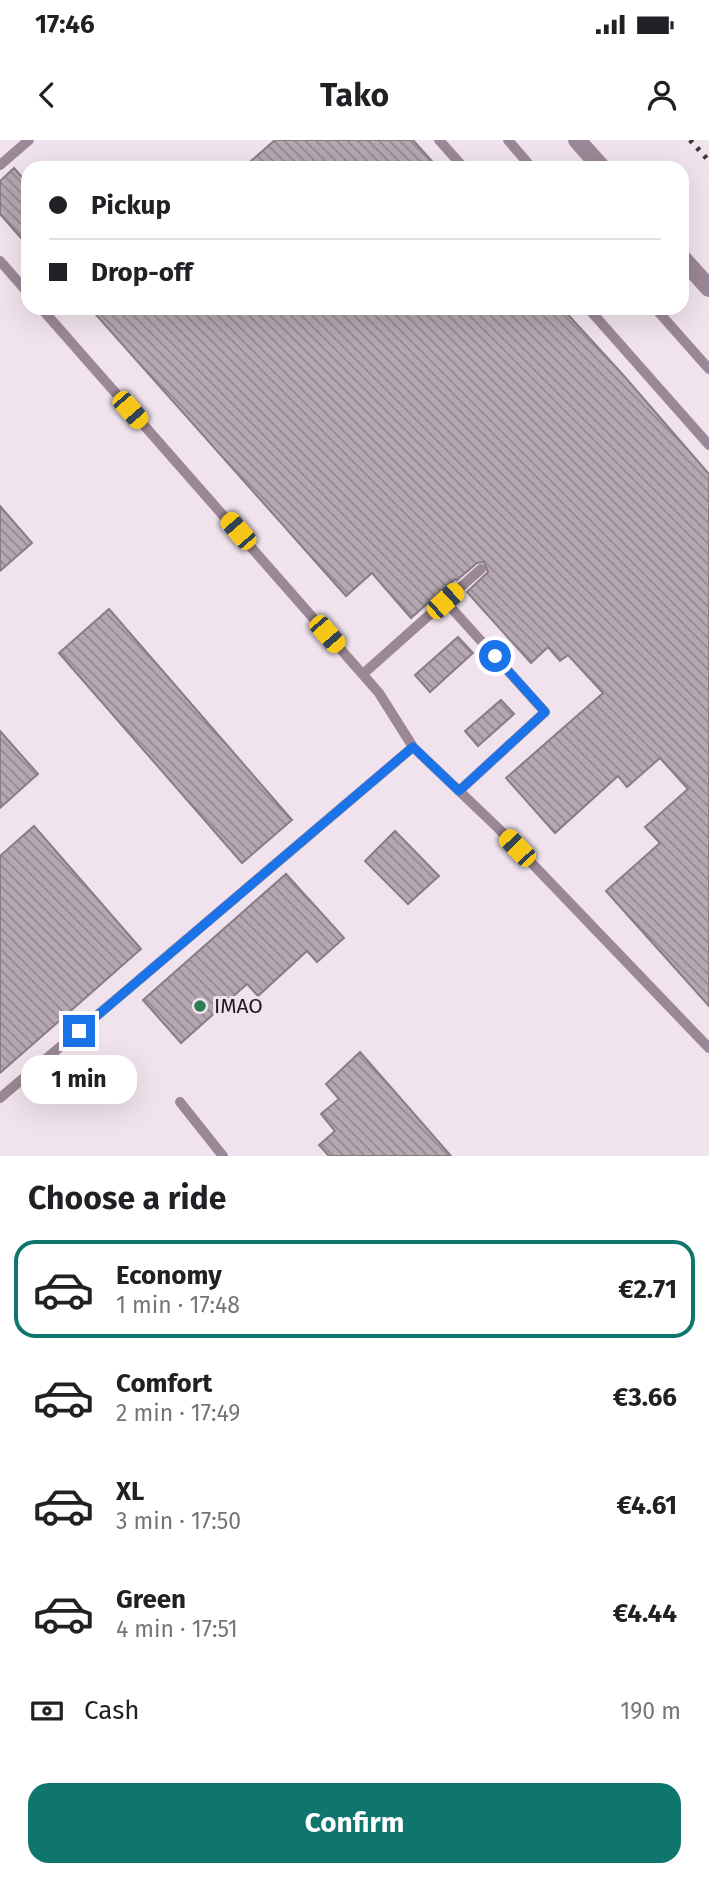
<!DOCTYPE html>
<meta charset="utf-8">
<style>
:root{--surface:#fff;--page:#f6f6f6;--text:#202124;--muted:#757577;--line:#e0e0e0;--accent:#0f766e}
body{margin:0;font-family:"Fira Sans",sans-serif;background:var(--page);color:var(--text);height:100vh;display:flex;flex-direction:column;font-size:26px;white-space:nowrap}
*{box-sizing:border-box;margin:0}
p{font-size:23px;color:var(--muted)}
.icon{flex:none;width:38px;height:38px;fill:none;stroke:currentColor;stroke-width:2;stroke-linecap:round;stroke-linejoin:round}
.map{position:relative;height:1016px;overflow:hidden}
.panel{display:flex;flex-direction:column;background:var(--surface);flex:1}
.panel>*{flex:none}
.guide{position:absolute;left:21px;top:21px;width:668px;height:154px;border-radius:21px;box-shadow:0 7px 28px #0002;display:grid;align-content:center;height:154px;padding:0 28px;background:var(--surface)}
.end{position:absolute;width:32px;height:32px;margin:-16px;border:9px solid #1a73e8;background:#fff;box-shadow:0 0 0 4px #fff}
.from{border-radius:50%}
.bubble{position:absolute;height:49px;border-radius:21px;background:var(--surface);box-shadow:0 7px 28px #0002;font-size:23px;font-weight:700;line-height:49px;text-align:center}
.car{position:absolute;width:21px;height:42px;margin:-21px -10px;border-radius:9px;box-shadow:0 0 5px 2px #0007;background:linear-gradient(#f5c518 24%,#345 0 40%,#f5c518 0 76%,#345 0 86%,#f5c518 0)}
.guide b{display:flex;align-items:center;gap:24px;height:66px;font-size:26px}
.guide b+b{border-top:2px solid var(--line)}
.guide i{width:18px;height:18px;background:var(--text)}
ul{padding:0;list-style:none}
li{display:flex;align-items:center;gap:21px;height:98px;margin:0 14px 10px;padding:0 14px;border:4px solid transparent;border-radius:21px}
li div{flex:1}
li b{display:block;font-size:26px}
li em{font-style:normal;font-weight:700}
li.on{border-color:var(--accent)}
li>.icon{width:63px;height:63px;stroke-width:1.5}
h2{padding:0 28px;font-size:32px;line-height:84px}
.pay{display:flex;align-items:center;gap:18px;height:77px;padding:0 28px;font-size:26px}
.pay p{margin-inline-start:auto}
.cta{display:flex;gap:14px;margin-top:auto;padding:14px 28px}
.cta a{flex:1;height:80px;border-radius:21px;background:var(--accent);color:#fff;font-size:28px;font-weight:700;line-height:80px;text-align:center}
.status{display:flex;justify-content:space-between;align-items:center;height:49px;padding:0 35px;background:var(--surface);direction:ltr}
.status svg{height:19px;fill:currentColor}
header{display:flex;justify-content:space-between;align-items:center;height:91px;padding:0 28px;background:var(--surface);font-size:32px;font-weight:700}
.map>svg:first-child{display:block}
.building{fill:url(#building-back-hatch);stroke:#887c85;stroke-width:2}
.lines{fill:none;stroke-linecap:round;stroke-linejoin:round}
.service{stroke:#9b8795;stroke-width:10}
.tertiary{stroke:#9b8795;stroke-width:18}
.rail{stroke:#3c363a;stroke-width:5;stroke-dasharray:3.5 7;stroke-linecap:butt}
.route{stroke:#1a73e8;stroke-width:9}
.poi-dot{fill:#2a7f52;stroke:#f1e3ed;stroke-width:2.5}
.labels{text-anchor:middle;stroke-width:6;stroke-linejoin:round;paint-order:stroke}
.poi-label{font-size:21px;fill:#201b1e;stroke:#f1e3ed;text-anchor:start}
</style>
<div class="status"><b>17:46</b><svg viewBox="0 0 49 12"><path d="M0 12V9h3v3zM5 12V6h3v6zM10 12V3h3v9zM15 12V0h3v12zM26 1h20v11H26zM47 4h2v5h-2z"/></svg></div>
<header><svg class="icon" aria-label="back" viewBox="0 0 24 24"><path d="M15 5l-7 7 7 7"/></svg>Tako<svg class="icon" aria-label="person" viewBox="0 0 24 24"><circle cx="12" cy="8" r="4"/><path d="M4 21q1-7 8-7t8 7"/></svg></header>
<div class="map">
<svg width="709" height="1016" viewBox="0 0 709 1016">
<defs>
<pattern id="building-back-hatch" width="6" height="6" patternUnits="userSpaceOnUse" patternTransform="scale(1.75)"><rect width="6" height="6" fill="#b5a8b1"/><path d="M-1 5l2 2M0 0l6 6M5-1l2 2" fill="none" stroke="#93888f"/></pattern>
</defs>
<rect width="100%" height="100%" fill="#f1e3ed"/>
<path class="building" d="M 275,0 L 413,0 L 438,28 L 243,28 Z
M 14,28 L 28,44 L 28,106 L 0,74 L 0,41 Z
M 90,168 L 562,168 L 624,236 L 709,334 L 709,866 L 606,751 L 660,703 L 645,687 L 688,649 L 660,618 L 627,647 L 618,636 L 555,693 L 506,638 L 603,553 L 568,515 L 560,521 L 548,507 L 531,523 L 467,452 L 488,432 L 484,422 L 477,423 L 457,440 L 455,439 L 411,478 L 372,433 L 346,456 Z
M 0,366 L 32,403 L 0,431 Z
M 109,469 L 292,680 L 242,723 L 59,513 Z
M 458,497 L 473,513 L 430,552 L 415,535 Z
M 501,560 L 514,574 L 478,606 L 465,591 Z
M 0,591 L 38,634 L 0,668 Z
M 34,686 L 141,809 L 0,933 L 0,716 Z
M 395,691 L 439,736 L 408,764 L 365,721 Z
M 286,734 L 344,798 L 317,822 L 307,811 L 258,856 L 247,844 L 181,903 L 143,860 Z
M 360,912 L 451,1016 L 329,1016 L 319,1005 L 335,991 L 321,974 L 339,959 L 326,944 Z"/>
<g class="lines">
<path class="service" d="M 439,0 L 464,28
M 508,0 L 532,28
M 0,25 L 29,0
M 0,121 L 28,153
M 41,168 L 379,553 L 413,607
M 588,168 L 709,305
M 655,168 L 709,229
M 445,461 L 545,572 L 459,651
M 363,534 L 481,429
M 0,958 L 413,607 L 498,688 L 709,908
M 180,962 L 223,1016"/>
<path class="tertiary" d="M 577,0 L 602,28
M 682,118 L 709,148"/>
<path class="rail" d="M 690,0 L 709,21"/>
</g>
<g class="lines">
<path class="route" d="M 79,891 L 413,607 L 459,651 L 545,572 L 495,516"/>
</g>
<circle class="poi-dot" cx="200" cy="866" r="7"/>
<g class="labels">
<g class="poi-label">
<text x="214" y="873">IMAO</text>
</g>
</g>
</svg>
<i class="end from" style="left:495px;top:516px"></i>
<i class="end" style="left:79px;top:891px"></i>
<div class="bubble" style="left:21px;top:915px;width:116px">1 min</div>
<i class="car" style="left:130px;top:270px;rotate:139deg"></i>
<i class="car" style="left:238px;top:391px;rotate:319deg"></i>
<i class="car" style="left:445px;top:461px;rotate:48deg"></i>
<i class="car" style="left:327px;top:494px;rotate:139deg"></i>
<i class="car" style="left:517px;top:708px;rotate:316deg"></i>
<div class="guide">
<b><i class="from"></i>Pickup</b>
<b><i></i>Drop-off</b>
</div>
</div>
<section class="panel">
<h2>Choose a ride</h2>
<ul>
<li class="on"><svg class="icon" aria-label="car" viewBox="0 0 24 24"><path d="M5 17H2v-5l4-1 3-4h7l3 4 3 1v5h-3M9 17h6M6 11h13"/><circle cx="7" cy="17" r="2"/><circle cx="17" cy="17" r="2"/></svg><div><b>Economy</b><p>1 min · 17:48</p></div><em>€2.71</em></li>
<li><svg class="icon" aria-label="car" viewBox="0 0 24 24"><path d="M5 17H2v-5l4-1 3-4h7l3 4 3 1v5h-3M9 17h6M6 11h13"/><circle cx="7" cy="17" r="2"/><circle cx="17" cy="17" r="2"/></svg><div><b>Comfort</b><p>2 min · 17:49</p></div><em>€3.66</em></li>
<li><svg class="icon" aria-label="car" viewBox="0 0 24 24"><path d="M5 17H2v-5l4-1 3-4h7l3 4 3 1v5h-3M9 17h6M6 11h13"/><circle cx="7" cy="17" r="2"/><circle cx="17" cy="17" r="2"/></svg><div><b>XL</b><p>3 min · 17:50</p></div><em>€4.61</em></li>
<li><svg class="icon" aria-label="car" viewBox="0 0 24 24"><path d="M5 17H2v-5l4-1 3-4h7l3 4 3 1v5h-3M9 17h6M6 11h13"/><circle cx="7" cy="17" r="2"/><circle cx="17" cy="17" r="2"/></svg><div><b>Green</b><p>4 min · 17:51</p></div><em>€4.44</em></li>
</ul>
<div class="pay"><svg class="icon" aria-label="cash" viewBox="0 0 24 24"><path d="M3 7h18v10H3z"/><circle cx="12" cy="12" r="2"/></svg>Cash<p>190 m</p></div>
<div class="cta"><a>Confirm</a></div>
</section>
